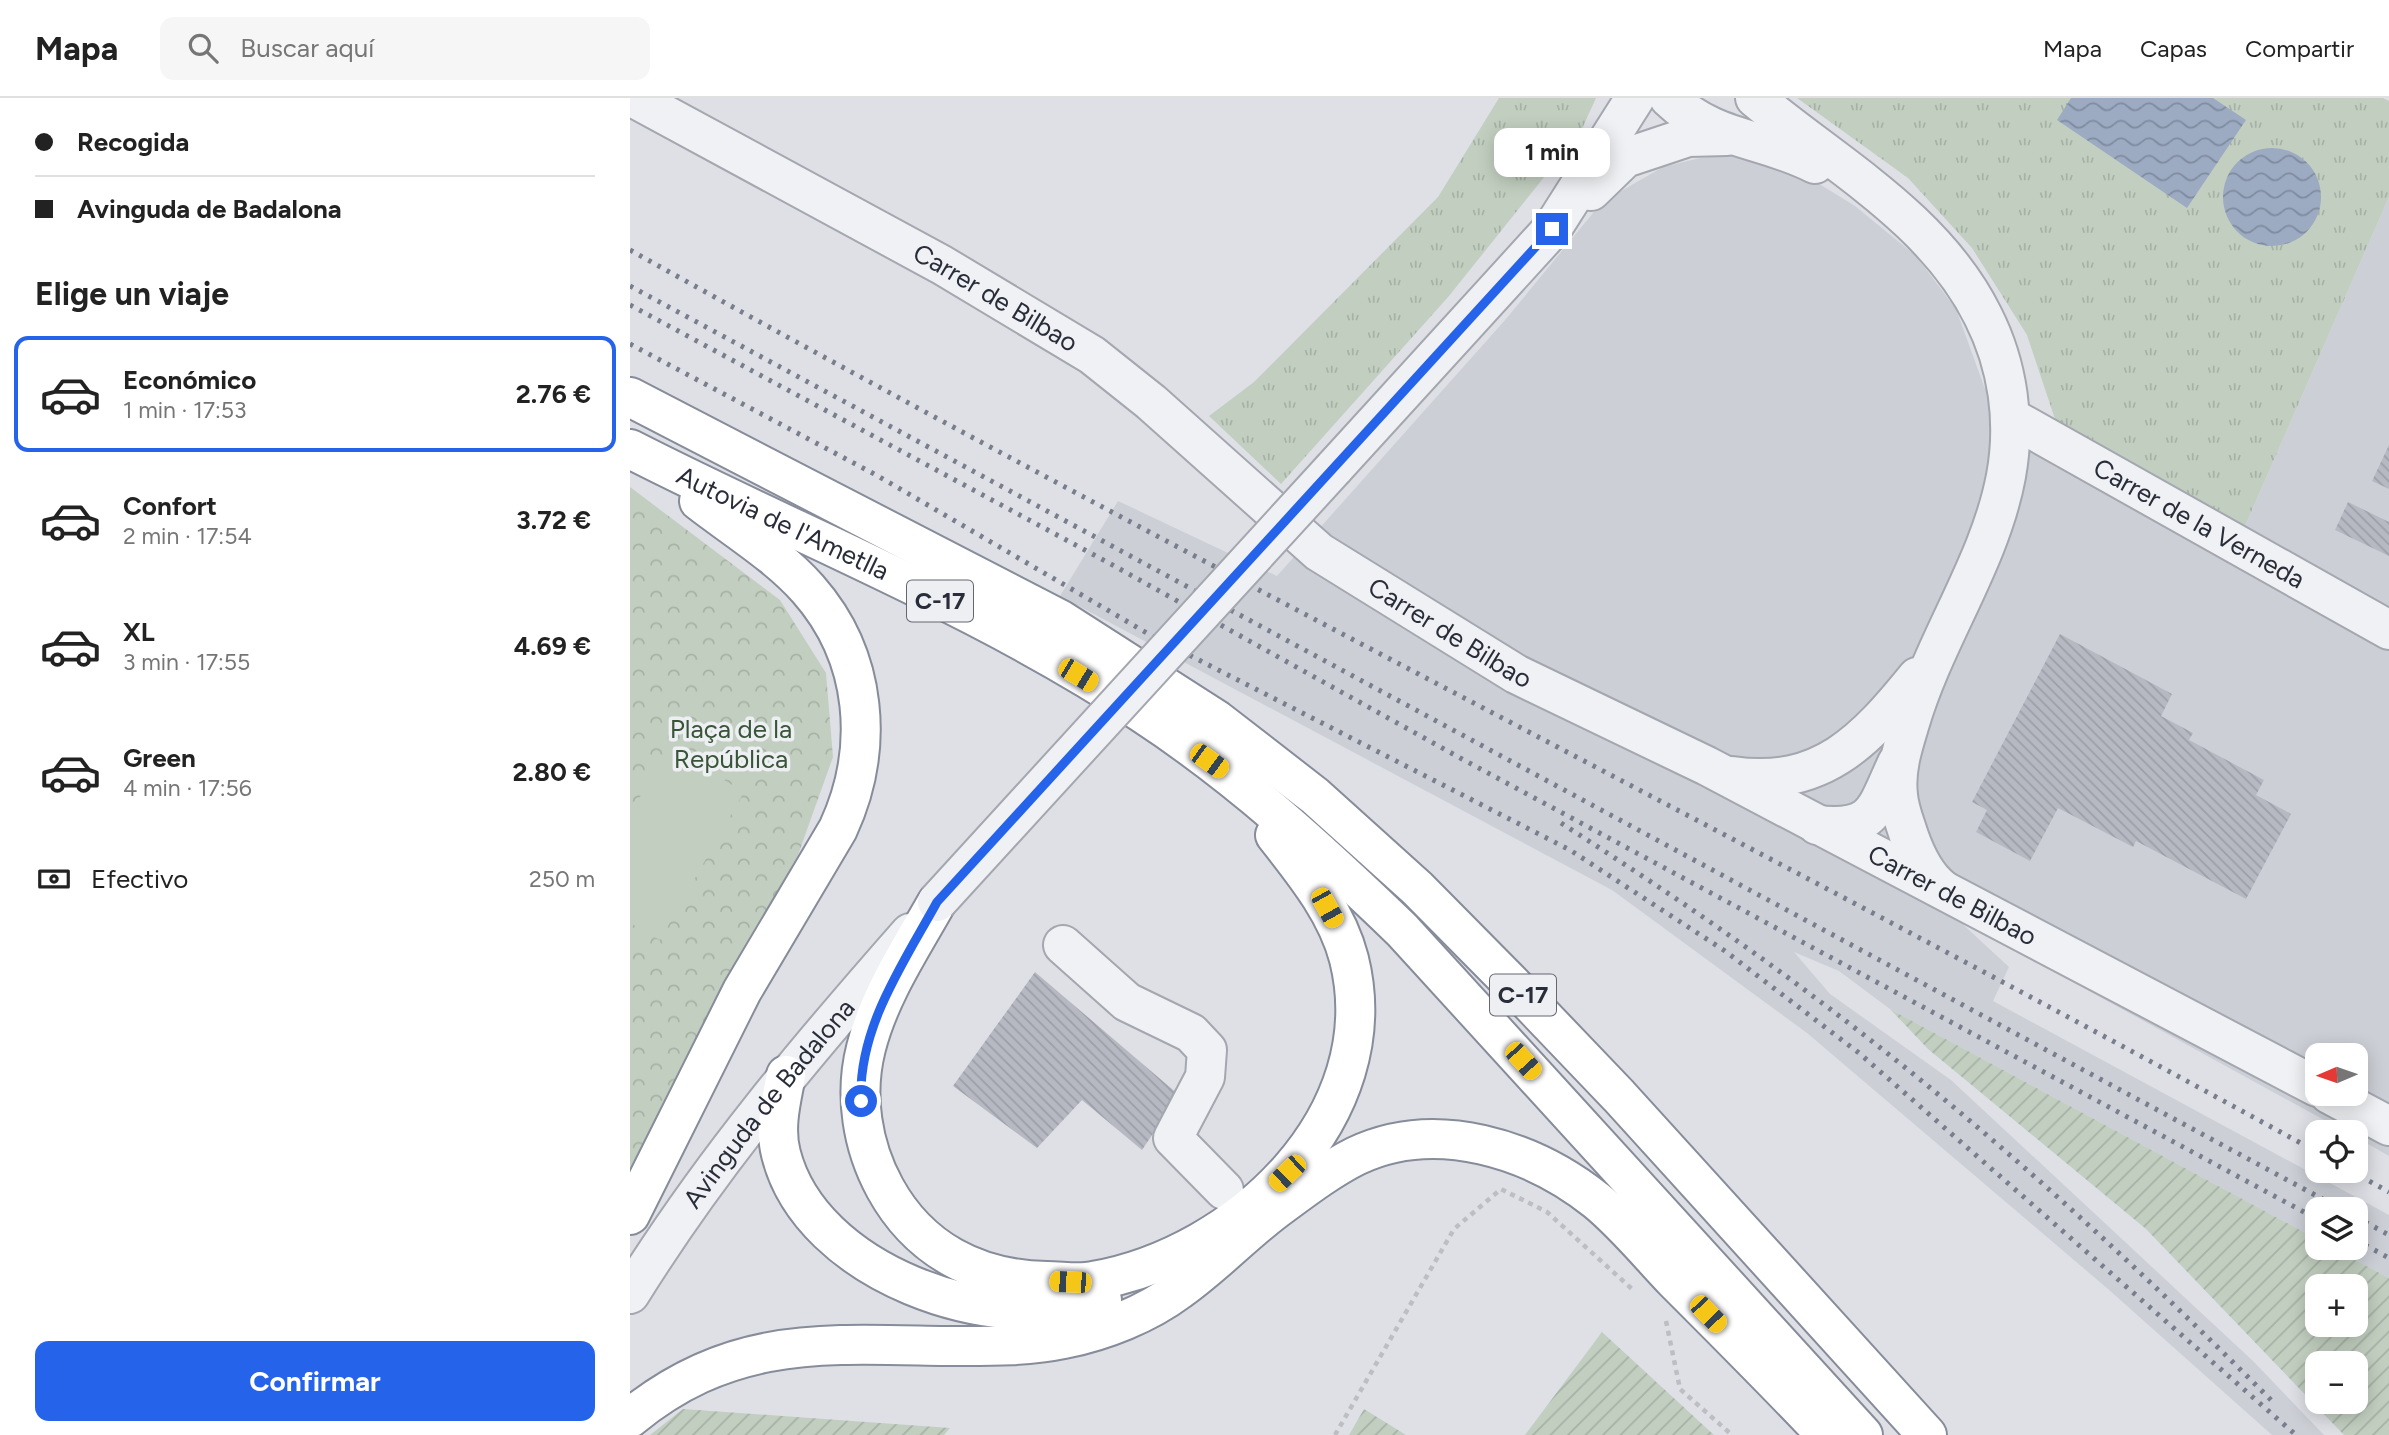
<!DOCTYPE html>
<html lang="es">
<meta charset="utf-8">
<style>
:root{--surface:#fff;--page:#f6f6f6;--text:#222;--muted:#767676;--line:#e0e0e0;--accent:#2563eb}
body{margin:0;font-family:Figtree,sans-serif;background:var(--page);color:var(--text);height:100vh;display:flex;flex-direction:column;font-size:26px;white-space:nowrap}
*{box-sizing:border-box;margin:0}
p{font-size:23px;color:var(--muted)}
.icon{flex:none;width:38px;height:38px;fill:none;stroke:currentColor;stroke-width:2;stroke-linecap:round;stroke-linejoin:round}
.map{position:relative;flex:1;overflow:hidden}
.side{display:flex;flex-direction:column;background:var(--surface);width:630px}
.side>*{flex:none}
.guide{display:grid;align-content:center;height:154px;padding:0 35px;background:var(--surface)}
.needle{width:46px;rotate:268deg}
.controls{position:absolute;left:1675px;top:945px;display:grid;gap:14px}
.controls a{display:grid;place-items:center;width:63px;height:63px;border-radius:14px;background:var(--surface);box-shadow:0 4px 18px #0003;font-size:35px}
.end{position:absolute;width:32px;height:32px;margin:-16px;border:9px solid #2563eb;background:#fff;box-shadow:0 0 0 4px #fff}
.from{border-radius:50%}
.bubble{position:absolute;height:49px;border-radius:14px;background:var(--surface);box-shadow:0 4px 18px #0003;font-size:23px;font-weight:700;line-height:49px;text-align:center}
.car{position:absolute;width:21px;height:42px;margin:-21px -10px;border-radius:9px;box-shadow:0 0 5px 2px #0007;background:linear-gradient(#f5c518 24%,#345 0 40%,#f5c518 0 76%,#345 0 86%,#f5c518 0)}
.guide b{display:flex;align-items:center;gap:24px;height:66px;font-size:26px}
.guide b+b{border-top:2px solid var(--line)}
.guide i{width:18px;height:18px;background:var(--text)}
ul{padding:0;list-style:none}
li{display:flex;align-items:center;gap:21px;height:116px;margin:0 14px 10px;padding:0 21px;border:4px solid transparent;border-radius:14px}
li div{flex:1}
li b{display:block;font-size:26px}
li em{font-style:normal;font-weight:700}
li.current{border-color:var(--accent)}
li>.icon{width:63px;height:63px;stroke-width:1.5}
h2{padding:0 35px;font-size:32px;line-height:84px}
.pay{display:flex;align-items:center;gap:18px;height:77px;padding:0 35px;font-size:26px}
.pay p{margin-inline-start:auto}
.button{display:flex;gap:14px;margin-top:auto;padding:14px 35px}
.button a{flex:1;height:80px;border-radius:14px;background:var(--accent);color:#fff;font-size:28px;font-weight:700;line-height:80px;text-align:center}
header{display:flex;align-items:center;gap:42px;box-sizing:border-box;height:98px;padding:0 35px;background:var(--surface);border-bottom:2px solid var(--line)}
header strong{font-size:33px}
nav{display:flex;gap:38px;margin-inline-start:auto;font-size:24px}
.search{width:490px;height:63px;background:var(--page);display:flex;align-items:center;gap:18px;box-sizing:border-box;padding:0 24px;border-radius:14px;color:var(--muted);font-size:26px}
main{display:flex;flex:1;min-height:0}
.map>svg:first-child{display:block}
.built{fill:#cccfd6;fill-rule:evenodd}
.grass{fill:url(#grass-tufts)}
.forest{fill:url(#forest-crowns)}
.garden{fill:url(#garden-furrows);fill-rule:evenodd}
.pitch{fill:#c2cfc0}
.water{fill:url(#water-waves)}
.building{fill:url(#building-back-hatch)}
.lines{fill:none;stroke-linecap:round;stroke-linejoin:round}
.minor-casing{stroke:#a4a7af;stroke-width:42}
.highway-casing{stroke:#878c9a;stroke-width:42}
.path{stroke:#bcbec4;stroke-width:4.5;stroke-dasharray:5 5;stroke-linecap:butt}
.minor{stroke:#f0f1f4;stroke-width:38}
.highway{stroke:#fff;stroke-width:38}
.rail{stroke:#797e8d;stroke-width:5;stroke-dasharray:3.5 7;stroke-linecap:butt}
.minor-bridge-casing{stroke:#a4a7af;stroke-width:42;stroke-linecap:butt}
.minor-bridge{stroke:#f0f1f4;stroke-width:38}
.route{stroke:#2563eb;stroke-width:9}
.labels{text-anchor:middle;stroke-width:7;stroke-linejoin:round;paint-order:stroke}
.shield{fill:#edeff3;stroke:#646772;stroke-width:2}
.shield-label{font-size:24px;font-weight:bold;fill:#292d3a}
.street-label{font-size:26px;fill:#292d3a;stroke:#edeff3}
.park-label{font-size:26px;fill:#395538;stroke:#edeff3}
</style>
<header>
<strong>Mapa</strong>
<div class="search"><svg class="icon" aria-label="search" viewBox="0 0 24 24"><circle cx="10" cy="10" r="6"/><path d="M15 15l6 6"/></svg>Buscar aquí</div>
<nav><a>Mapa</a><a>Capas</a><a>Compartir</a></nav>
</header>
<main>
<section class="side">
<div class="guide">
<b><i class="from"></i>Recogida</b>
<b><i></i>Avinguda de Badalona</b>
</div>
<h2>Elige un viaje</h2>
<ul>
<li class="current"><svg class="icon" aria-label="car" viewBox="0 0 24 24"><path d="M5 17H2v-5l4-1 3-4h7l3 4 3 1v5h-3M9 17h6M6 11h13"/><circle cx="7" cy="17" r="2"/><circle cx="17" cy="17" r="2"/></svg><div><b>Económico</b><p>1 min · 17:53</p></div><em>2.76 €</em></li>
<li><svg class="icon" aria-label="car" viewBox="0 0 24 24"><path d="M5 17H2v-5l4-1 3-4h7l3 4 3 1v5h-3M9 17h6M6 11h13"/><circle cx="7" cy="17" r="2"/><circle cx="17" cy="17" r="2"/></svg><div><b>Confort</b><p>2 min · 17:54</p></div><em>3.72 €</em></li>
<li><svg class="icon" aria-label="car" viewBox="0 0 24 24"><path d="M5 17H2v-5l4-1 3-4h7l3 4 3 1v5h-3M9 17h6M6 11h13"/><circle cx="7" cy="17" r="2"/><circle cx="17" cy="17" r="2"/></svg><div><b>XL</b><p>3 min · 17:55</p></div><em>4.69 €</em></li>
<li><svg class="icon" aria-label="car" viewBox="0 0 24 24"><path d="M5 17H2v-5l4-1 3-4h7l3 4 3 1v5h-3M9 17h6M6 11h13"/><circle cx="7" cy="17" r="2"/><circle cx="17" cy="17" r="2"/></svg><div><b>Green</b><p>4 min · 17:56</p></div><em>2.80 €</em></li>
</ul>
<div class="pay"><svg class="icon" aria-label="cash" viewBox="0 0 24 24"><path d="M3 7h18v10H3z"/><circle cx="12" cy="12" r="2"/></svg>Efectivo<p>250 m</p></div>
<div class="button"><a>Confirmar</a></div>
</section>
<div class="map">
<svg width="1759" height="1337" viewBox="0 0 1759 1337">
<defs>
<pattern id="grass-tufts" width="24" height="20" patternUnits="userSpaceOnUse" patternTransform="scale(1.75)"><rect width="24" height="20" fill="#c2cfc0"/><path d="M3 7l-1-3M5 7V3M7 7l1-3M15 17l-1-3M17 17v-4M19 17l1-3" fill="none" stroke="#a7b2a6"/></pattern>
<pattern id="forest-crowns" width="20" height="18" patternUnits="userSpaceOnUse" patternTransform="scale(1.75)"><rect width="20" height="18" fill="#c2cfc0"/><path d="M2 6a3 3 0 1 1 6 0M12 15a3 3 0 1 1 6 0" fill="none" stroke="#a7b2a6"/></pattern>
<pattern id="garden-furrows" width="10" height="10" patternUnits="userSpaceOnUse" patternTransform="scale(1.75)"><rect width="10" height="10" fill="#c2cfc0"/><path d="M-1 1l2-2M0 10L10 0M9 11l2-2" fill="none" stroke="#a7b2a6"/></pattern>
<pattern id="water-waves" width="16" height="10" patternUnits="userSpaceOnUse" patternTransform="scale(1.75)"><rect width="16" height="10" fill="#9caac2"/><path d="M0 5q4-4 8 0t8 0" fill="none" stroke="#7f8b9f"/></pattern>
<pattern id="building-back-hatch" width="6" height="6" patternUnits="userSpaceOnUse" patternTransform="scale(1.75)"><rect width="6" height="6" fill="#b6b9c2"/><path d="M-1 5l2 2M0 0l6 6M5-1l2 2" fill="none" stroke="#9c9fa7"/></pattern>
</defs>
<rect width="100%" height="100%" fill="#dee0e6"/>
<path class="built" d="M 1103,57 L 1150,69 L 1191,87 L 1225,108 L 1286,158 L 1326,211 L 1355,291 L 1401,310 L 1615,428 L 1759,99 L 1759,1058 L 1726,1039 L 1726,1034 L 1716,1034 L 1326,820 L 1379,869 L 1363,903 L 1759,1117 L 1759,1180 L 1703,1150 L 1726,1150 L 1726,1111 L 1687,1111 L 1687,1141 L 1260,911 L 1209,873 L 1164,854 L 1200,896 L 1321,982 L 1623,1263 L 1694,1337 L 1642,1337 L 1478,1191 L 1177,935 L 982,792 L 430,498 L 488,403 L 647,478 L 876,221 L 972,104 L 1033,69 L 1070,60 ZM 1687,957 L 1726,957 L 1726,996 L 1687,996 Z"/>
<path class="grass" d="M 869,0 L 966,0 L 951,33 L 819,198 L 651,386 L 579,318 L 624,284 L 808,99 Z
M 1167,0 L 1753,0 L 1759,3 L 1759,99 L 1615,428 L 1426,324 L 1397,237 L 1342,150 L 1278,80 Z"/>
<path class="forest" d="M 0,389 L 150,502 L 196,575 L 203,659 L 168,757 L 86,904 L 0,1079 Z"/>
<path class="garden" d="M 1260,911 L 1687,1141 L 1687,1150 L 1703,1150 L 1759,1180 L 1759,1337 L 1714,1337 L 1516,1131 L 1298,951 ZM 1687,1188 L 1726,1188 L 1726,1227 L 1687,1227 ZM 1687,1265 L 1726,1265 L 1726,1304 L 1687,1304 Z
M 972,1234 L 1084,1337 L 895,1337 Z
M 53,1311 L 320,1330 L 314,1337 L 20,1337 Z
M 734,1311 L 776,1337 L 719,1337 Z"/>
<path class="pitch" d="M 39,649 L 114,694 L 30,842 L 0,825 L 0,716 Z"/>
<path class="water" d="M 1441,0 L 1583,0 L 1616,22 L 1557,110 L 1427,22 Z
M1593 99a49 49 0 1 1 98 0a49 49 0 1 1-98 0Z"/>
<path class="building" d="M 1759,347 L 1759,391 L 1742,383 Z
M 1718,404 L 1759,424 L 1759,458 L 1705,432 Z
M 1430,536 L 1542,596 L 1531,618 L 1563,635 L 1559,642 L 1634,682 L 1626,697 L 1661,716 L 1616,801 L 1506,743 L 1503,749 L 1428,710 L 1400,763 L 1346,734 L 1357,712 L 1342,704 Z
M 405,874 L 549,997 L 512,1052 L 452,1002 L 407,1050 L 323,988 Z"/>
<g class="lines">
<defs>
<g id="minor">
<path id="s1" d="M 4,0 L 312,167 L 462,257 L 521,304 L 689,454 L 886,576 L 1077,668 L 1687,989"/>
<path d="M 1039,0 C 1084,43 1132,39 1185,66"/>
<path d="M 1125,0 C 1205,67 1305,121 1353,218 C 1378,267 1386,324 1376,378 C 1360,464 1305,540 1280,625 C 1273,648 1265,672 1268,697 C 1269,711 1275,725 1279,738 C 1286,758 1295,778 1312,791"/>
<path d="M 961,93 L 995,60 L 1058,39 L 1097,38"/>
<path id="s2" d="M 1380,319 L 1759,532"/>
<path d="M 704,370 L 922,131 L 1005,0"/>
<path d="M 1102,678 C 1191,691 1235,643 1287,579"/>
<path d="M 1187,727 C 1245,733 1245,712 1267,665"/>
<path d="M 433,847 L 497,904 L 561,935 L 577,952 L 575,979 L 543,1040 L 594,1092"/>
<path d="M 1699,996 L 1759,1028"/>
<path id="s3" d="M 0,1196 C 82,1064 178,951 280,835"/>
</g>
<g id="highway">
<path d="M 0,299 L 431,522 L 587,622 L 685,698 L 787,790 L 880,884 L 989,998 L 1297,1337"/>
<path id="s4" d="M 0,351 C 170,438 352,509 512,615 C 607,677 691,754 772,832 L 1233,1337"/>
<path d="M 307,804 C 281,850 249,898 236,950 C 224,997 232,1048 255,1090 C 289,1152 347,1182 417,1183 C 432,1183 449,1186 463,1183 C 608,1158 758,1018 719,861 C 707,814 674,774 645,737"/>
<path d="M 156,977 C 151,1003 144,1030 151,1056 C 181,1175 363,1239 472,1202"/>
<path d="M 0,1117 L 112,893 L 208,731 C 245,651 238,559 178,491 C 148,457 105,431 69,403"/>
<path d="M 0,1320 C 101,1237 194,1246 316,1248 C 355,1248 396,1249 434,1241 C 474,1233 517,1216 549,1192 C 583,1168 612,1137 645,1112 C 671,1093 698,1072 726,1058 C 806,1020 902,1051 967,1103 C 995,1126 1020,1157 1045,1183 C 1096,1234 1147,1285 1196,1337"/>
</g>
</defs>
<use href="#minor" class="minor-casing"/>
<use href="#highway" class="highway-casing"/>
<path class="path" d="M 1036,1223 L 1050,1291 L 1102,1337
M 705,1337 L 824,1131 L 871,1091 L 917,1114 L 1002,1191"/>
<use href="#minor" class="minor"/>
<use href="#highway" class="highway"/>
<path class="rail" d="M 0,152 C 557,463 1128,747 1687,1054
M 0,188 L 1711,1111
M 0,207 L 479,465 L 832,661 L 1687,1121
M 0,246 L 248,378 L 522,538 L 940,752 L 1095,853 L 1229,955 L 1666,1337
M 931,725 C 1018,781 1105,839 1188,902 C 1349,1022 1499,1160 1641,1302
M 1721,1073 L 1759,1094
M 1726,1119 L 1759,1137
M 1726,1142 L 1759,1160"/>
<defs>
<path id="minor-bridge" d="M 307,804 L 704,370"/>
</defs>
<use href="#minor-bridge" class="minor-bridge-casing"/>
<use href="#minor-bridge" class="minor-bridge"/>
</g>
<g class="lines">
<path class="route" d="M 231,1003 C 228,930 273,866 307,804 L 922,131"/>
</g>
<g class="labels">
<g class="shield">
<rect x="277" y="482.5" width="66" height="41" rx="5"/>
<rect x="860" y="876.5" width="66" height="41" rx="5"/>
</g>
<g class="shield-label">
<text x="310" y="511">C-17</text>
<text x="893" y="905">C-17</text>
</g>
<g class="street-label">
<text dy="9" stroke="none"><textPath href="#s1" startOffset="413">Carrer de Bilbao</textPath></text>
<text dy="9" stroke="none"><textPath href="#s2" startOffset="217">Carrer de la Verneda</textPath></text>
<text dy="9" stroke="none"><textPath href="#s4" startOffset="170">Autovia de l'Ametlla</textPath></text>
<text dy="9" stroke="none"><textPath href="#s1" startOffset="980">Carrer de Bilbao</textPath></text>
<text dy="9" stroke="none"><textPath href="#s1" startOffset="1547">Carrer de Bilbao</textPath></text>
<text dy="9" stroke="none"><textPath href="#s3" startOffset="236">Avinguda de Badalona</textPath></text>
</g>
<g class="park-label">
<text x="101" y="640">Plaça de la<tspan x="101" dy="30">República</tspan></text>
</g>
</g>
</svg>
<div class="controls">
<a><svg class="needle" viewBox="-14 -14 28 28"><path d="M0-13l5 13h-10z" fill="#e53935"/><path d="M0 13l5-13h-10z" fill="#767676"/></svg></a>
<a><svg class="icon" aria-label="locate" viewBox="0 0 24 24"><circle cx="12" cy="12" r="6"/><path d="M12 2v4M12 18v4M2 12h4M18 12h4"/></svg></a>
<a><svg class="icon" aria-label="layers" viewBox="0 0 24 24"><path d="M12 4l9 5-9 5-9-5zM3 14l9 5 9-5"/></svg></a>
<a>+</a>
<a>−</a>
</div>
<i class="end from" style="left:231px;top:1003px"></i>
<i class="end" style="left:922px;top:131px"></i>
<div class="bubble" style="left:864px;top:30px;width:116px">1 min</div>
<i class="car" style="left:448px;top:577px;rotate:121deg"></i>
<i class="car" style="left:579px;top:663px;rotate:126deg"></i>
<i class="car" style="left:697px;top:810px;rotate:151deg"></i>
<i class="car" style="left:893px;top:963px;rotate:138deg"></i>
<i class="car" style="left:657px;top:1075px;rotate:226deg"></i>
<i class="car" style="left:440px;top:1184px;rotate:272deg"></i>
<i class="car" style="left:1078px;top:1216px;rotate:136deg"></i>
</div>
</main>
